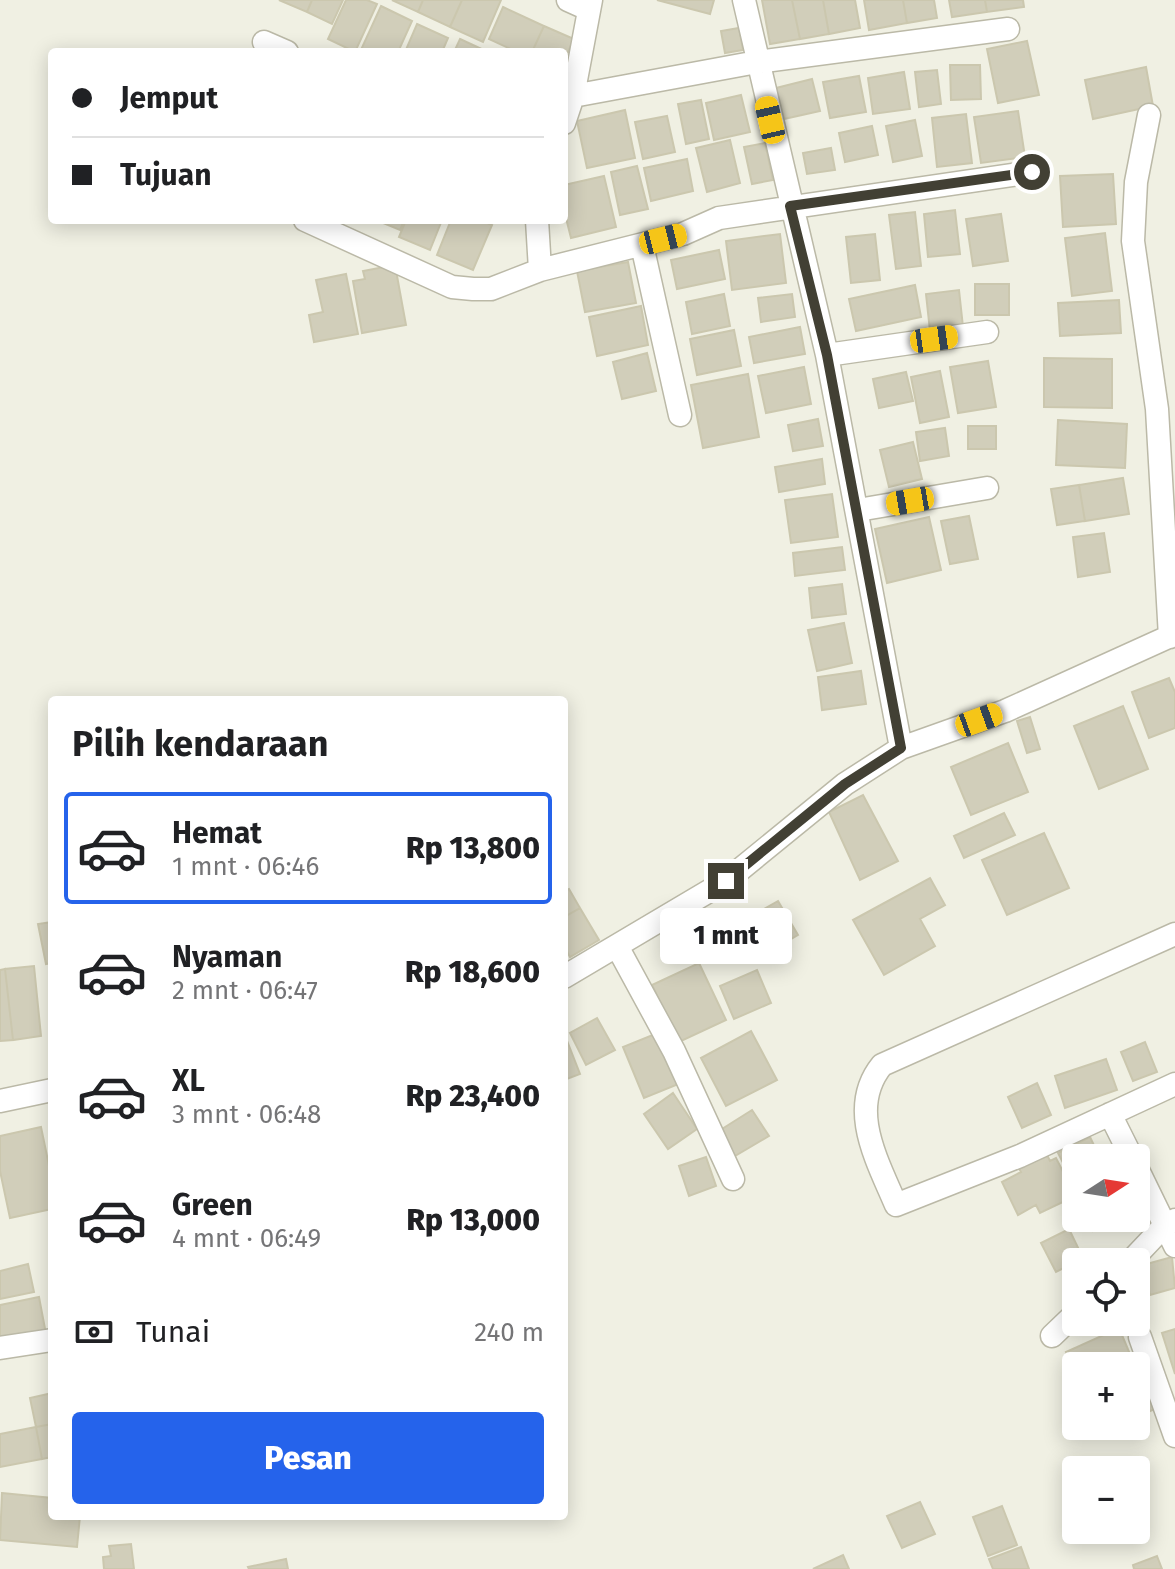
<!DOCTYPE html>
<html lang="id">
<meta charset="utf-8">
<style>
:root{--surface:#fff;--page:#f2f2f2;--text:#202124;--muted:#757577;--line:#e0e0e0;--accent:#2563eb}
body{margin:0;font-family:"Fira Sans",sans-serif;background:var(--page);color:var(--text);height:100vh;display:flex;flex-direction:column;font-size:30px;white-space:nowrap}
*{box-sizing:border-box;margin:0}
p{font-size:26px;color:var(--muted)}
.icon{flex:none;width:44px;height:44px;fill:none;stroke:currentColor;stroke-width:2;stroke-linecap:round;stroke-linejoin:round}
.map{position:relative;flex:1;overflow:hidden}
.panel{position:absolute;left:48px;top:696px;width:520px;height:824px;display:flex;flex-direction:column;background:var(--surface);border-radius:8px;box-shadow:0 4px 20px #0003}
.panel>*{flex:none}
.hud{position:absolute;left:48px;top:48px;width:520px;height:176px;border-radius:8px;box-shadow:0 4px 20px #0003;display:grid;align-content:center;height:176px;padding:0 24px;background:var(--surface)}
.needle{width:52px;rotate:78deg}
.controls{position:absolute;left:1062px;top:1144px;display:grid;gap:16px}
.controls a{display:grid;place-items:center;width:88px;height:88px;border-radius:8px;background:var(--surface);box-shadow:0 4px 20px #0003;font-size:40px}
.end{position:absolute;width:36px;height:36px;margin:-18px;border:10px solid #424034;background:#fff;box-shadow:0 0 0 4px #fff}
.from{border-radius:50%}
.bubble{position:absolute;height:56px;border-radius:8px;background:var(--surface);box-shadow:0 4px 20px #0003;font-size:26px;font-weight:800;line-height:56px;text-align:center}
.car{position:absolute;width:24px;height:48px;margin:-24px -12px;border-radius:10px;box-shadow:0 0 6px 2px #0007;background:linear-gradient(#f5c518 24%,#345 0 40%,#f5c518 0 76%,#345 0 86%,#f5c518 0)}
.hud b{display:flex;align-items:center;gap:28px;height:76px;font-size:30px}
.hud b+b{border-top:2px solid var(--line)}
.hud i{width:20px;height:20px;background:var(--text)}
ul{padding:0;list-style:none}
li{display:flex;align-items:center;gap:24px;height:112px;margin:0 16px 12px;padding:0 8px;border:4px solid transparent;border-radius:8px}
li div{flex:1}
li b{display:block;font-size:30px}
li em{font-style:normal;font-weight:800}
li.on{border-color:var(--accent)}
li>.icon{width:72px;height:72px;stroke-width:1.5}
h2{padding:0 24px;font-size:36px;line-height:96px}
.pay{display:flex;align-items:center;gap:20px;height:88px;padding:0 24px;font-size:30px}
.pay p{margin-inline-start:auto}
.action{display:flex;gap:16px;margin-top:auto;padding:16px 24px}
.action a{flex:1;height:92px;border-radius:8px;background:var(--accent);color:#fff;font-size:32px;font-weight:800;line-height:92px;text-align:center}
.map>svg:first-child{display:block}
.building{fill:#d1ceba;stroke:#cbc7ae;stroke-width:2}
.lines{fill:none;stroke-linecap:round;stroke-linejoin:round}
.street-casing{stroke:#bbb9a7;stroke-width:25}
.street{stroke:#fff;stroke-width:22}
.route{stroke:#424034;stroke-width:10}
</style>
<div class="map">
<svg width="1175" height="1569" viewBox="0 0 1175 1569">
<rect width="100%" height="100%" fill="#f0f0e3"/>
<path class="building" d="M 279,0 L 312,0 L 307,12 Z
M 312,0 L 343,0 L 332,24 L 307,12 Z
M 346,0 L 367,0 L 377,4 L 355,52 L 328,39 Z
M 392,0 L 423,0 L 418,12 Z
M 423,0 L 462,0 L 450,27 L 418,12 Z
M 462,0 L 501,0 L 483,42 L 450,27 Z
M 657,0 L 714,0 L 710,14 Z
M 762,0 L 792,0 L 800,39 L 770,44 Z
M 792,0 L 823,0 L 829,34 L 800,39 Z
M 823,0 L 855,0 L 860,28 L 829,34 Z
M 864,0 L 903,0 L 907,23 L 869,30 Z
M 903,0 L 934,0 L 937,18 L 907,23 Z
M 949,0 L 985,0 L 987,12 L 952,17 Z
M 985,0 L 1023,0 L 1024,7 L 987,12 Z
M 381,6 L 412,21 L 398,52 L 360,52 Z
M 503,7 L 544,26 L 532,52 L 517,52 L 489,39 Z
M 417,24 L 448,38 L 442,52 L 405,52 Z
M 544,26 L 574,39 L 564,61 L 564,52 L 532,52 Z
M 739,28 L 743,50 L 725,53 L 721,31 Z
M 460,39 L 488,52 L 454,52 Z
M 1027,41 L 1039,95 L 998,103 L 987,49 Z
M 950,65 L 980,65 L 981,99 L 951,100 Z
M 1146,67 L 1153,106 L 1093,119 L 1085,80 Z
M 937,70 L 941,104 L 919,107 L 915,72 Z
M 904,72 L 910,109 L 873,114 L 868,78 Z
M 859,76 L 866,112 L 830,118 L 823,82 Z
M 812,79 L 820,111 L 784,119 L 776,88 Z
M 741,95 L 750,132 L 714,140 L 706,103 Z
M 701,100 L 709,139 L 686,144 L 678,104 Z
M 625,110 L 635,158 L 587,168 L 577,121 Z
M 1018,111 L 1025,157 L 981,163 L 974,117 Z
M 966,114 L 972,163 L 937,167 L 932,118 Z
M 667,116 L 675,152 L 643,159 L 635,122 Z
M 915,120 L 922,156 L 893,162 L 886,126 Z
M 872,126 L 878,155 L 845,162 L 839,133 Z
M 730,140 L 740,183 L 707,192 L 696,148 Z
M 765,143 L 773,180 L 752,184 L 744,147 Z
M 831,148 L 835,170 L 807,174 L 803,153 Z
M 687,159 L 693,191 L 651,201 L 644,168 Z
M 637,166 L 648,209 L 620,215 L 611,172 Z
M 1113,174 L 1116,224 L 1063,227 L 1060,176 Z
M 604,176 L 616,227 L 571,238 L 564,210 L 564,185 Z
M 955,210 L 960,254 L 928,257 L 924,214 Z
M 915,212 L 921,266 L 896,269 L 889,215 Z
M 1001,214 L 1008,261 L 973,266 L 966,219 Z
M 376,220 L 404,220 L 400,230 Z
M 406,220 L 442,220 L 430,250 L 399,237 Z
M 451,220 L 480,220 L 492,225 L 473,270 L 437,255 Z
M 1105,233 L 1112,291 L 1072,296 L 1065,238 Z
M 780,234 L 786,283 L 732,290 L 726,241 Z
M 875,234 L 880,280 L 851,283 L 846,237 Z
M 719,250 L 725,279 L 677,289 L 671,260 Z
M 628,262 L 636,303 L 585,312 L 577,271 Z
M 395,265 L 406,325 L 362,333 L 353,281 L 365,279 L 363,271 Z
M 346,274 L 358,334 L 314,342 L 309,315 L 323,312 L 316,280 Z
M 975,284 L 1009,284 L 1009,315 L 975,315 Z
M 915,285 L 921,317 L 856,331 L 849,299 Z
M 959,290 L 963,327 L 930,331 L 926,294 Z
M 724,294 L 730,326 L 692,334 L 686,302 Z
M 792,294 L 795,317 L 761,322 L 758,298 Z
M 1119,300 L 1121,333 L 1060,336 L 1058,303 Z
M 641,306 L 648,345 L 597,356 L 589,317 Z
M 800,327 L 805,354 L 754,363 L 749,337 Z
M 734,330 L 741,366 L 697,375 L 690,339 Z
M 647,353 L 656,391 L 622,399 L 613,362 Z
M 1044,358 L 1112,359 L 1112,408 L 1044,407 Z
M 988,361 L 996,407 L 958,413 L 950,367 Z
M 804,367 L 811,404 L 766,413 L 758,376 Z
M 940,371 L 949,417 L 920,423 L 911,377 Z
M 906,372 L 913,401 L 879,408 L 873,379 Z
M 748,374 L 759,437 L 703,448 L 691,385 Z
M 818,419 L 823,446 L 793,451 L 788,425 Z
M 1058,420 L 1127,424 L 1125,468 L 1056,465 Z
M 968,426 L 996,426 L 996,449 L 968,449 Z
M 945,428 L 949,456 L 920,461 L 916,432 Z
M 913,442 L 922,479 L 889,487 L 880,450 Z
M 822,459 L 825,484 L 779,492 L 775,467 Z
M 1123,478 L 1129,514 L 1085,521 L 1079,485 Z
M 1079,485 L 1085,521 L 1057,525 L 1051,489 Z
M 832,494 L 838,537 L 791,543 L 785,500 Z
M 969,516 L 978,559 L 950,564 L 941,521 Z
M 929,517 L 941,570 L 887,583 L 875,529 Z
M 1104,533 L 1110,572 L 1078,577 L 1073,537 Z
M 842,547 L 845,570 L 795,576 L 793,553 Z
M 842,584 L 846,614 L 812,618 L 809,588 Z
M 844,623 L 852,663 L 817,671 L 808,630 Z
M 861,671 L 866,704 L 822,710 L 818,677 Z
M 1169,678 L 1175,692 L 1175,728 L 1149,738 L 1132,692 Z
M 1123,706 L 1148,769 L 1099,789 L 1074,726 Z
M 1030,717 L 1040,749 L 1027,753 L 1017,721 Z
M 1008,743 L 1028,792 L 971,815 L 951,767 Z
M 863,795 L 898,861 L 860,880 L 829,812 Z
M 1004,813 L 1015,835 L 964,858 L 954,836 Z
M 1044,833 L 1069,888 L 1007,915 L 982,860 Z
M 930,878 L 945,905 L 920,919 L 935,946 L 884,975 L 853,920 Z
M 569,889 L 580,908 L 564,917 L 564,891 Z
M 778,901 L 798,935 L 771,951 L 750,917 Z
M 580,908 L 599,940 L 570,957 L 564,946 L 564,917 Z
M 52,922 L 52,963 L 46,964 L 38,924 Z
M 699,963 L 726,1020 L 679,1042 L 652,985 Z
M 34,966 L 41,1036 L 13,1040 L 5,969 Z
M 5,969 L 13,1040 L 0,1041 L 0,970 Z
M 757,970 L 771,1003 L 734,1019 L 720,986 Z
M 597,1018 L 615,1050 L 586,1065 L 570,1033 Z
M 751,1031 L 777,1080 L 726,1106 L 701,1058 Z
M 660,1032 L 681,1083 L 644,1098 L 623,1047 Z
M 564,1033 L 580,1074 L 564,1080 Z
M 1145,1042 L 1157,1072 L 1133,1081 L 1121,1052 Z
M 1106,1059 L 1117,1090 L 1065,1108 L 1055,1076 Z
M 1037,1083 L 1051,1115 L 1022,1128 L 1008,1097 Z
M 673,1093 L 697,1129 L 668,1149 L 644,1114 Z
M 752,1110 L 769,1136 L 730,1159 L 714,1134 Z
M 41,1127 L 52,1180 L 52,1209 L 10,1218 L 0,1171 L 0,1136 Z
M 1090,1137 L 1100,1158 L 1076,1158 L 1076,1188 L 1058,1153 Z
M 1045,1151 L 1050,1161 L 1056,1158 L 1072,1189 L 1065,1193 L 1069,1199 L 1040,1213 L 1036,1205 L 1018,1215 L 1002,1182 L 1021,1172 L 1017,1165 Z
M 706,1157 L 716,1186 L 689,1196 L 679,1166 Z
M 1087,1218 L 1118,1218 L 1118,1219 L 1093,1231 Z
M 1069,1229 L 1083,1258 L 1056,1272 L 1041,1243 Z
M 1172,1257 L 1175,1288 L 1150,1295 L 1143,1265 Z
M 28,1264 L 34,1292 L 0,1299 L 0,1271 Z
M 39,1297 L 46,1334 L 0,1343 L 0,1305 Z
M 1119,1328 L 1135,1366 L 1076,1366 L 1076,1374 L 1066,1352 Z
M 1175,1329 L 1175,1374 L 1162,1333 Z
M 1136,1368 L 1155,1409 L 1136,1417 Z
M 52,1393 L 52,1424 L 36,1427 L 30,1398 Z
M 52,1424 L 52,1457 L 42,1459 L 36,1427 Z
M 36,1427 L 42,1459 L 0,1467 L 0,1434 Z
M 2,1493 L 52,1498 L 52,1516 L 80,1516 L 77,1547 L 0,1540 Z
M 920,1502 L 935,1534 L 902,1548 L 887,1516 Z
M 1002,1506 L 1017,1545 L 988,1556 L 973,1517 Z
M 131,1544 L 134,1569 L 104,1569 L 103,1557 L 111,1556 L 109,1546 Z
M 1021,1547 L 1029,1569 L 993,1569 L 989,1559 Z
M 843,1555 L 849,1569 L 813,1569 Z
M 1157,1556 L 1162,1569 L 1134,1569 L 1133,1565 Z
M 286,1559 L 288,1569 L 249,1569 L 248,1567 Z"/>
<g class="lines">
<defs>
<path id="street" d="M 568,0 L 588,9
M 744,0 L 827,355 L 901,748
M 264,42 L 287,52
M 573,96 L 757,62 L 1008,29
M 1149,115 L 1136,182 L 1133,241 L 1157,409 L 1170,637
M 564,123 L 573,96 L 591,0
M 305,220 L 452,287 L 473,289 L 491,289 L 540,270 L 683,234 L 719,218 L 1032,172
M 537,220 L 540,270
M 642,245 L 680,415
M 827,355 L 987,332
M 858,510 L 987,488
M 1175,934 L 882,1065 C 847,1108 877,1160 896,1205 L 1020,1156 L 1175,1084
M 618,948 L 674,1051 L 733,1179
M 564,977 L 726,881 L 845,784 L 901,748 L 1005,711 L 1175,634
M 0,1101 L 52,1090
M 1110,1114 L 1132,1158
M 1136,1166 L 1175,1246
M 1130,1262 L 1165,1225 L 1175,1220
M 1052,1336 L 1076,1313
M 1140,1337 L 1175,1436
M 0,1348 L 52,1340"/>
</defs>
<use href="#street" class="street-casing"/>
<use href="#street" class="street"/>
</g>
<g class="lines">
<path class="route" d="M 726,881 L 845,784 L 901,748 L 827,355 L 790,206 L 1032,172"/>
</g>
</svg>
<div class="controls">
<a><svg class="needle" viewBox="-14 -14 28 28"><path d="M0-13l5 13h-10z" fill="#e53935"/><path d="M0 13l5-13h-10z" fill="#757577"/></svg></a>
<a><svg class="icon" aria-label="locate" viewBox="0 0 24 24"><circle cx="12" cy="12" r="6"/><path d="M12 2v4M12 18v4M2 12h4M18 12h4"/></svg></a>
<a>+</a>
<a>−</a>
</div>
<i class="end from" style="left:1032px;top:172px"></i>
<i class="end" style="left:726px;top:881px"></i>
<div class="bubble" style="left:660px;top:908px;width:132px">1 mnt</div>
<i class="car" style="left:770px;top:120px;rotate:347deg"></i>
<i class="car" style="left:663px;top:239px;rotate:76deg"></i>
<i class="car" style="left:934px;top:339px;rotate:82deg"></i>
<i class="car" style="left:910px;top:501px;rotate:260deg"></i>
<i class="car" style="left:979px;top:720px;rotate:70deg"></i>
<div class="hud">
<b><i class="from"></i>Jemput</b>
<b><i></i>Tujuan</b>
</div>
<section class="panel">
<h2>Pilih kendaraan</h2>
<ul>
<li class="on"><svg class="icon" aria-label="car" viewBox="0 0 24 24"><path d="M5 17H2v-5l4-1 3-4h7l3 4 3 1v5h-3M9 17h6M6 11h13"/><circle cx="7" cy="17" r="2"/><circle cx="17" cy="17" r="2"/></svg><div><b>Hemat</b><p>1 mnt · 06:46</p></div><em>Rp 13,800</em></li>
<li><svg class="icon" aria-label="car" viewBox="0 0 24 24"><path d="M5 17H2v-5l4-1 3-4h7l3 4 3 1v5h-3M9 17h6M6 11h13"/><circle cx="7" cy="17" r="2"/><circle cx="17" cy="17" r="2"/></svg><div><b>Nyaman</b><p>2 mnt · 06:47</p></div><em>Rp 18,600</em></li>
<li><svg class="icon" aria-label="car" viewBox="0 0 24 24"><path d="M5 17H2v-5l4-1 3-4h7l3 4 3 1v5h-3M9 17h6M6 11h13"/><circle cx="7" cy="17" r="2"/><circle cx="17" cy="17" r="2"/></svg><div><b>XL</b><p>3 mnt · 06:48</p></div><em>Rp 23,400</em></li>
<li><svg class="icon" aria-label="car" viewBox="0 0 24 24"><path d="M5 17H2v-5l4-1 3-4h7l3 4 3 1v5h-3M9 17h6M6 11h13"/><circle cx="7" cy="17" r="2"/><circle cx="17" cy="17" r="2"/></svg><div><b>Green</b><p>4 mnt · 06:49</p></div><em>Rp 13,000</em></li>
</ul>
<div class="pay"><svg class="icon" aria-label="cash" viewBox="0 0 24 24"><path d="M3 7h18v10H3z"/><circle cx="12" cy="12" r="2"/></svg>Tunai<p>240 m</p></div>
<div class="action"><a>Pesan</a></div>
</section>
</div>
